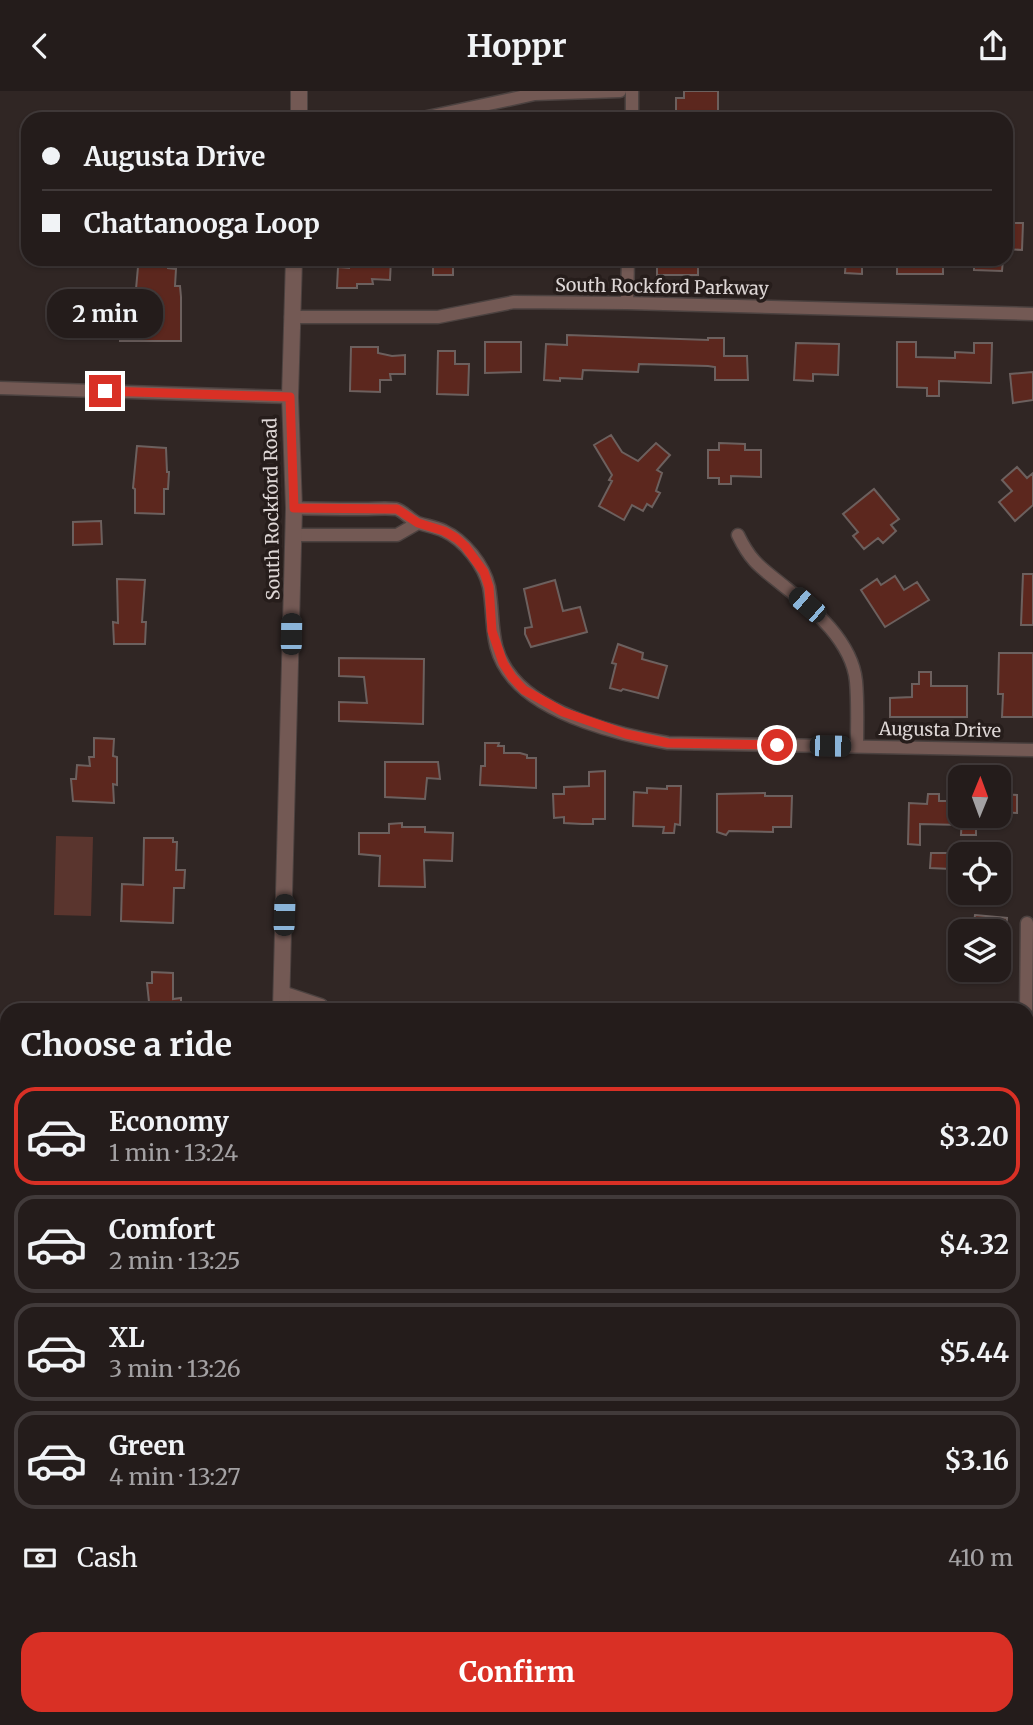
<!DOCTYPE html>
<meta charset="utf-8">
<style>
:root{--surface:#241c1b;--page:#2c2524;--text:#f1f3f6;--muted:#a3a1a3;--line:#413a3a;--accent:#d93025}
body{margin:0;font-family:Merriweather,serif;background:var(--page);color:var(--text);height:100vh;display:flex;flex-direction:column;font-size:26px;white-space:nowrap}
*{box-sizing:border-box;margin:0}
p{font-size:23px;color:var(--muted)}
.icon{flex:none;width:38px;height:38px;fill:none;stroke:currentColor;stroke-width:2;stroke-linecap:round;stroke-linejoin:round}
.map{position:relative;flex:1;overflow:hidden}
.sheet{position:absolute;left:0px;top:912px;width:1034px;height:723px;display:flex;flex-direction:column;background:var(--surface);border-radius:21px 21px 0 0;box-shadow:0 2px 5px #0004,0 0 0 2px var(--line)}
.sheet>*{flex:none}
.guide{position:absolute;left:21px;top:21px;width:992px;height:154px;border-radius:21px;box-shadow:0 2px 5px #0004,0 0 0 2px var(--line);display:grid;align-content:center;height:154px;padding:0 21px;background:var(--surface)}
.needle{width:46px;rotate:1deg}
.fabs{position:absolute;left:948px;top:674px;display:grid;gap:14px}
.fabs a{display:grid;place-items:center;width:63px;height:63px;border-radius:14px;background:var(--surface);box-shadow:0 2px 5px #0004,0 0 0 2px var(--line);font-size:35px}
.end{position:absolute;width:32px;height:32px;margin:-16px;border:9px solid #d93025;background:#fff;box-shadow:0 0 0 4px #fff}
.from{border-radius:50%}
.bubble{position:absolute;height:49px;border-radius:21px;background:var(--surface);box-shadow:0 2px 5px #0004,0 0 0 2px var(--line);font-size:23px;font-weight:700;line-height:49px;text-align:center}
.car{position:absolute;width:21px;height:42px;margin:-21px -10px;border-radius:9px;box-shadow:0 0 5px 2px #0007;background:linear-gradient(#222 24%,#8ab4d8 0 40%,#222 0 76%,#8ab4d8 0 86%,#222 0)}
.guide b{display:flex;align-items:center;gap:24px;height:66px;font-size:26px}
.guide b+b{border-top:2px solid var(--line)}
.guide i{width:18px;height:18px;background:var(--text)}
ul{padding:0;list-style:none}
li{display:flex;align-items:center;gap:21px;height:98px;margin:0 14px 10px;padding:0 7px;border:4px solid var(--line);border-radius:21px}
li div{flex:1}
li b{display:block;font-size:26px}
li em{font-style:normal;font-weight:700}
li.active{border-color:var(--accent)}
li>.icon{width:63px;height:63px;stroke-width:1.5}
h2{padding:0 21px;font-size:32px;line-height:84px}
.pay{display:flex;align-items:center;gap:18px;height:77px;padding:0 21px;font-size:26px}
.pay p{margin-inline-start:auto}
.cta{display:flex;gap:14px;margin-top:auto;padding:14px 21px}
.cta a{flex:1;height:80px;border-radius:21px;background:var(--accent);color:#fff;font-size:28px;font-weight:700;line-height:80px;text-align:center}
header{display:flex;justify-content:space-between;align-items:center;height:91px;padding:0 21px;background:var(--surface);font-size:32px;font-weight:700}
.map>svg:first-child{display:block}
.green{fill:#5a352e}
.building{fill:#5c271e;stroke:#6c605e;stroke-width:2}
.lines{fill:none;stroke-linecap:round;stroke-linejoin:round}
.minor-casing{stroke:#4c4240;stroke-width:15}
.tertiary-casing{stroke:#4c4240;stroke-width:18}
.minor{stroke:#735954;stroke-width:12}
.tertiary{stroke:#735954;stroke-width:16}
.route{stroke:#d93025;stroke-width:9}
.labels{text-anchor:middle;stroke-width:7;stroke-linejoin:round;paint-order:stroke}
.street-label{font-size:18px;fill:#ded7d6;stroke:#261d1b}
</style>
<header><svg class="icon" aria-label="back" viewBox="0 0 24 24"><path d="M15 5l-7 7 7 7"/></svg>Hoppr<svg class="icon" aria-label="share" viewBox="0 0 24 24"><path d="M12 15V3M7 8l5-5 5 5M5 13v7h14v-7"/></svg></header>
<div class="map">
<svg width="1033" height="1634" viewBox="0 0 1033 1634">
<rect width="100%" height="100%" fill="#302624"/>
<path class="green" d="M 56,745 L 93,746 L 91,825 L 54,824 Z"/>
<path class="building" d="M 684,0 L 718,0 L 718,27 L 676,27 L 676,7 L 684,7 Z
M 1011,132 L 1023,132 L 1022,159 L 1006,158 L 1006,134 L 1011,135 Z
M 144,168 L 168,168 L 168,177 L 176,178 L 175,195 L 180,195 L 181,206 L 181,250 L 120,250 L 121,199 L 136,198 L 138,176 L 144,175 Z
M 349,168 L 391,168 L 390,189 L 372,188 L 373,193 L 357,193 L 357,197 L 337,197 L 338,176 L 349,177 Z
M 433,168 L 453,168 L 453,184 L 433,184 Z
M 657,168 L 698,168 L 698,184 L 657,184 Z
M 846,168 L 862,168 L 862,183 L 845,182 Z
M 897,168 L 943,168 L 943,183 L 897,183 Z
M 974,168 L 1003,168 L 1002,180 L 974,179 Z
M 567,244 L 708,249 L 708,247 L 724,247 L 724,265 L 747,265 L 748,289 L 715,289 L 715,276 L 708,275 L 639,273 L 638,281 L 583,279 L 582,288 L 560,287 L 560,290 L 544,289 L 546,253 L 567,254 Z
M 485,251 L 521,251 L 521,281 L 485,282 Z
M 897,251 L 916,251 L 916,266 L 955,267 L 955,261 L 974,262 L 974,252 L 992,252 L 991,292 L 939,290 L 939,305 L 927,305 L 927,297 L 897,296 Z
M 796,252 L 839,253 L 838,284 L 813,283 L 813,290 L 794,289 Z
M 351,256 L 378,256 L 378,262 L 392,265 L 405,264 L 405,283 L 390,283 L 391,289 L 380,289 L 380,301 L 350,300 Z
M 438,260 L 455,260 L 455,273 L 469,273 L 468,304 L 437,303 Z
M 1033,281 L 1033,309 L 1013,312 L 1010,283 Z
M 611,344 L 622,361 L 638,370 L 656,352 L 670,364 L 657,379 L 662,382 L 656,400 L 660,402 L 652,416 L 647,413 L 643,420 L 632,414 L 624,429 L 599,415 L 612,390 L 609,389 L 612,384 L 594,354 Z
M 719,352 L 745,353 L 745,359 L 761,359 L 761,386 L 731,385 L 731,393 L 719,393 L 719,387 L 708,387 L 708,359 L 719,359 Z
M 137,355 L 166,357 L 167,381 L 169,381 L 168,398 L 164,398 L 164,423 L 135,422 L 135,398 L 133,397 Z
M 1017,376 L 1027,387 L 1033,382 L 1033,414 L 1015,430 L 999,411 L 1012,400 L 1002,389 Z
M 874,398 L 899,428 L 891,434 L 896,440 L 883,452 L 878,447 L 864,458 L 853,445 L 858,441 L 843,423 Z
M 101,430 L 102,453 L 73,454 L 73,431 Z
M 1023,483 L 1033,483 L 1033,534 L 1021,534 Z
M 895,485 L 904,499 L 917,491 L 929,509 L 885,536 L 861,499 L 877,488 L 881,494 Z
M 117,488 L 145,489 L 142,531 L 146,531 L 145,553 L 114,553 L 113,531 L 118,532 Z
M 555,489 L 563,520 L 580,516 L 587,541 L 531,556 L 525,543 L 525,537 L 532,536 L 524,498 Z
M 618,553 L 643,562 L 642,568 L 667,575 L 658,607 L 623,598 L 621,600 L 610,597 L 616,573 L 612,572 Z
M 999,562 L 1033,562 L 1033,626 L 1002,626 L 1003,603 L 998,603 Z
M 339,567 L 424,568 L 423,633 L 339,630 L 339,611 L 367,612 L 364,586 L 339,585 Z
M 919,581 L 931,581 L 931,595 L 967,595 L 967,626 L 890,626 L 890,607 L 912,606 L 912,593 L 919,593 Z
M 94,647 L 114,648 L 113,665 L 117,666 L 117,694 L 113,693 L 114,712 L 73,710 L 71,688 L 76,688 L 77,674 L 90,675 L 89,666 L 94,666 Z
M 485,652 L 499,652 L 498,655 L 504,655 L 504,662 L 520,662 L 527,664 L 527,667 L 536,667 L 536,697 L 480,694 L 481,675 L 485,675 Z
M 385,671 L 438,671 L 440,688 L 427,687 L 425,708 L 385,706 Z
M 605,680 L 605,728 L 593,728 L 593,733 L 582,733 L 564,732 L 564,726 L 554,727 L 553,703 L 564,703 L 564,696 L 589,695 L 589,681 Z
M 667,695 L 681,695 L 680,734 L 675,733 L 674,742 L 663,742 L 664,736 L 633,735 L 634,701 L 647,702 L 647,697 L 667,698 Z
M 765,702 L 765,705 L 792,705 L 791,736 L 773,736 L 773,741 L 729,740 L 726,744 L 717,741 L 717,703 Z
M 928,703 L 939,703 L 939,710 L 961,710 L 961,734 L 920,733 L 920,754 L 908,753 L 909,712 L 927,713 Z
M 999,703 L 1017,704 L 1017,722 L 999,721 Z
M 962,724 L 976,724 L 976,744 L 961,744 Z
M 402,732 L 402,736 L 425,736 L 425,741 L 453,742 L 452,770 L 424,769 L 425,796 L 379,795 L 380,765 L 359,763 L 359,742 L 389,742 L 389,733 Z
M 144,747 L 173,747 L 173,751 L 177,751 L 176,779 L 185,779 L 184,797 L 174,797 L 173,832 L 121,830 L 122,793 L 143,794 Z
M 931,762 L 952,762 L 951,778 L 930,777 Z
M 975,824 L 1007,827 L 1006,840 L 973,840 Z
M 152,881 L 173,882 L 173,908 L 181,907 L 181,919 L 146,919 L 145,911 L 149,911 L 147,892 L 152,892 Z"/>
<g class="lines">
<defs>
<path id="minor" d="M 418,28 L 535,3 L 620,0
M 632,28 L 632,0
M 627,212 L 628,168
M 291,226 L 438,226 L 514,211 L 627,212 L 1033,223
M 0,297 L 290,306
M 294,417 C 317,418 340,418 364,418 C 374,418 386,417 396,418 C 404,420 410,429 418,432 C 427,435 436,436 444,440 C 464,449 484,474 489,496 C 495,530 488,558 513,587 C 545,625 620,644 668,652 L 1033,659
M 294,444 L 397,444 L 418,432
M 738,444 C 752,473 762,477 785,496 C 814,518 852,551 856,590 C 858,611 857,634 857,655
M 282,901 L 321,914 L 325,919
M 1026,919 L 1027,832
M 1027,1205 L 1033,1205
M 0,1453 L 7,1453
M 817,1634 L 817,1628"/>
<path id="tertiary" d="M 299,28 L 299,0
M 281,919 L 294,417 L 290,306 L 294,168
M 267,1634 L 267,1628"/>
</defs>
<use href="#minor" class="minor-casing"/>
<use href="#tertiary" class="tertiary-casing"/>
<use href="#minor" class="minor"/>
<use href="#tertiary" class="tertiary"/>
</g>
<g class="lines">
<path class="route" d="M 105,300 L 290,306 L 294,417 L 397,418 L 418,432 L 444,440 L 456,447 L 465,455 L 484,481 L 489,496 L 492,540 L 503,572 L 512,586 L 524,599 L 563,621 L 626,643 L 668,652 L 777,654"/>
</g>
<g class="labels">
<g class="street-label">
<text transform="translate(662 196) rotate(1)" y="6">South Rockford Parkway</text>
<text transform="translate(272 418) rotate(-91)" y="6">South Rockford Road</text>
<text transform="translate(940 639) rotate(1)" y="6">Augusta Drive</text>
</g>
</g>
</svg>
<div class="fabs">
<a><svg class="needle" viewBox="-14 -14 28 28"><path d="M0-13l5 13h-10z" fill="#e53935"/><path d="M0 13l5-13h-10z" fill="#a3a1a3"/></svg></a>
<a><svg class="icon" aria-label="locate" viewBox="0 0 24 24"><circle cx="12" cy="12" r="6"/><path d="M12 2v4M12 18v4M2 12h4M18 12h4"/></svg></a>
<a><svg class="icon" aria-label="layers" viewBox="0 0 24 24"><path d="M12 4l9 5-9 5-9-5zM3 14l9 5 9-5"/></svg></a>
</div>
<i class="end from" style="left:777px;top:654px"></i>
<i class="end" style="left:105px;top:300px"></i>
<div class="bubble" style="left:47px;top:198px;width:116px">2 min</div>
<i class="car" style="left:807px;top:514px;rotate:311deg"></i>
<i class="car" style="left:291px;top:543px;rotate:1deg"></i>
<i class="car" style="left:830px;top:655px;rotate:91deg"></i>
<i class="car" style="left:284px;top:824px;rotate:2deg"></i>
<div class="guide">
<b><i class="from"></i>Augusta Drive</b>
<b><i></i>Chattanooga Loop</b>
</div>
<section class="sheet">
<h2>Choose a ride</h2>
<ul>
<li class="active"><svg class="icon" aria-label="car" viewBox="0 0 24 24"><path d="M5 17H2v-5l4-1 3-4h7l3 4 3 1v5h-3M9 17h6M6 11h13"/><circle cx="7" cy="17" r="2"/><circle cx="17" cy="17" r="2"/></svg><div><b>Economy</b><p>1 min · 13:24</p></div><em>$3.20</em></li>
<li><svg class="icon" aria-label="car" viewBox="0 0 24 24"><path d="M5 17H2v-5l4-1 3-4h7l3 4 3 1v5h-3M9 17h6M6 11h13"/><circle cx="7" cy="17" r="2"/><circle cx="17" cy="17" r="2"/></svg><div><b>Comfort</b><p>2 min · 13:25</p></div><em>$4.32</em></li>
<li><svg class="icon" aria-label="car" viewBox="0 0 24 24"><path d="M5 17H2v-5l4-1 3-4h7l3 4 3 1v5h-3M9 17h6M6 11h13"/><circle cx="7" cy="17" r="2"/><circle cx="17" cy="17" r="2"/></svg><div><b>XL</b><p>3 min · 13:26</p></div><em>$5.44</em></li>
<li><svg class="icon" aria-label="car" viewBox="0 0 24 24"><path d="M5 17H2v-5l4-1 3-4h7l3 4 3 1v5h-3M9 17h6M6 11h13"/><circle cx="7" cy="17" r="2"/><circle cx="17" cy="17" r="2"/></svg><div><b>Green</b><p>4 min · 13:27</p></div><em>$3.16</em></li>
</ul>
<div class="pay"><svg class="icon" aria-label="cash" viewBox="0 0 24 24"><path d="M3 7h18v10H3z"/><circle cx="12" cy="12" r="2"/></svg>Cash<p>410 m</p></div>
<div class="cta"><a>Confirm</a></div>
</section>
</div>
